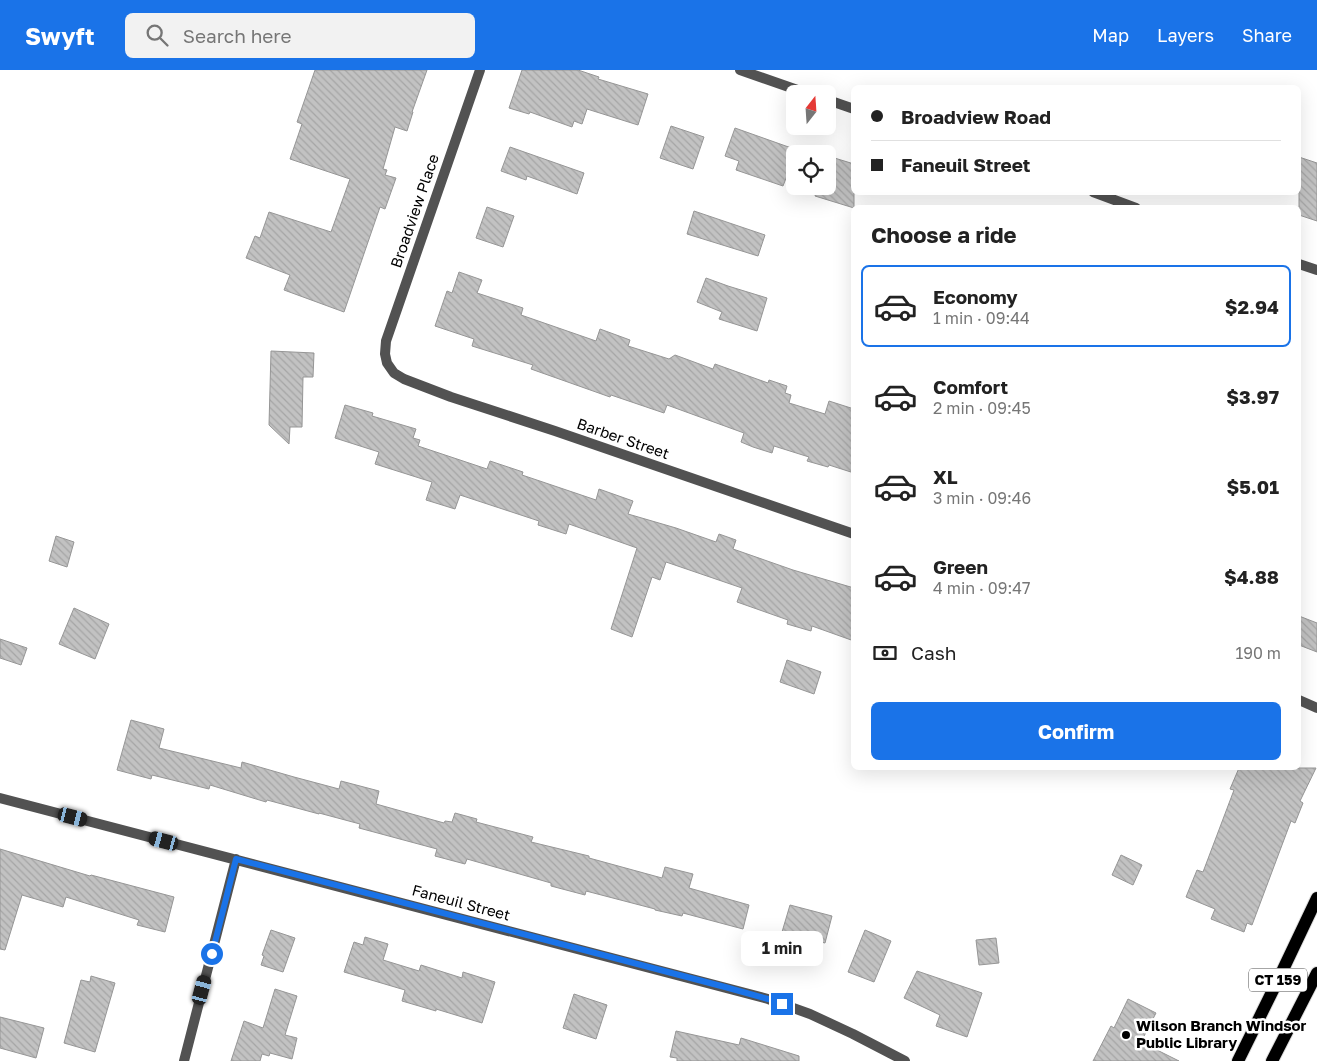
<!DOCTYPE html>
<meta charset="utf-8">
<style>
:root{--surface:#fff;--page:#f2f2f2;--text:#222;--muted:#767676;--line:#e0e0e0;--accent:#1a73e8}
body{margin:0;font-family:"Golos Text",sans-serif;background:var(--page);color:var(--text);height:100vh;display:flex;flex-direction:column;font-size:19px;white-space:nowrap}
*{box-sizing:border-box;margin:0}
p{font-size:16px;color:var(--muted)}
.icon{flex:none;width:28px;height:28px;fill:none;stroke:currentColor;stroke-width:2;stroke-linecap:round;stroke-linejoin:round}
.map{position:relative;flex:1;overflow:hidden}
.sheet{position:absolute;left:851px;top:135px;width:450px;height:565px;display:flex;flex-direction:column;background:var(--surface);border-radius:8px;box-shadow:0 5px 20px #0002}
.sheet>*{flex:none}
.banner{position:absolute;left:851px;top:15px;width:450px;height:110px;border-radius:8px;box-shadow:0 5px 20px #0002;display:grid;align-content:center;height:110px;padding:0 20px;background:var(--surface)}
.needle{width:32px;rotate:17deg}
.fabs{position:absolute;left:786px;top:15px;display:grid;gap:10px}
.fabs a{display:grid;place-items:center;width:50px;height:50px;border-radius:8px;background:var(--surface);box-shadow:0 5px 20px #0002;font-size:25px}
.end{position:absolute;width:22px;height:22px;margin:-11px;border:6px solid #1a73e8;background:#fff;box-shadow:0 0 0 2px #fff}
.from{border-radius:50%}
.bubble{position:absolute;height:35px;border-radius:8px;background:var(--surface);box-shadow:0 5px 20px #0002;font-size:16px;font-weight:700;line-height:35px;text-align:center}
.car{position:absolute;width:15px;height:30px;margin:-15px -8px;border-radius:6px;box-shadow:0 0 4px 1px #0007;background:linear-gradient(#222 24%,#8ab4d8 0 40%,#222 0 76%,#8ab4d8 0 86%,#222 0)}
.banner b{display:flex;align-items:center;gap:18px;height:48px;font-size:19px}
.banner b+b{border-top:1px solid var(--line)}
.banner i{width:12px;height:12px;background:var(--text)}
ul{padding:0;list-style:none}
li{display:flex;align-items:center;gap:15px;height:82px;margin:0 10px 8px;padding:0 10px;border:2px solid transparent;border-radius:8px}
li div{flex:1}
li b{display:block;font-size:19px}
li em{font-style:normal;font-weight:700}
li.current{border-color:var(--accent)}
li>.icon{width:45px;height:45px;stroke-width:1.5}
h2{padding:0 20px;font-size:22px;line-height:60px}
.pay{display:flex;align-items:center;gap:12px;height:55px;padding:0 20px;font-size:19px}
.pay p{margin-inline-start:auto}
.primary-button{display:flex;gap:10px;margin-top:auto;padding:10px 20px}
.primary-button a{flex:1;height:58px;border-radius:8px;background:var(--accent);color:#fff;font-size:20px;font-weight:700;line-height:58px;text-align:center}
header{display:flex;align-items:center;gap:30px;box-sizing:border-box;height:70px;padding:0 25px;background:var(--accent);color:#fff}
header strong{font-size:24px}
nav{display:flex;gap:28px;margin-inline-start:auto;font-size:18px}
.search{width:350px;height:45px;background:var(--page);display:flex;align-items:center;gap:12px;box-sizing:border-box;padding:0 18px;border-radius:8px;color:var(--muted);font-size:19px}
.map>svg:first-child{display:block}
.building{fill:url(#building-back-hatch);stroke:#969696}
.lines{fill:none;stroke-linecap:round;stroke-linejoin:round}
.primary-casing{stroke:#dbdbdb;stroke-width:14}
.minor{stroke:#525252;stroke-width:10}
.primary{stroke:#000;stroke-width:12}
.route{stroke:#1a73e8;stroke-width:6}
.poi-dot{fill:#000;stroke:#fff;stroke-width:2}
.labels{text-anchor:middle;stroke-width:5;stroke-linejoin:round;paint-order:stroke}
.shield{fill:#fff;stroke:#4c4c4c;stroke-width:1}
.shield-label{font-size:14px;font-weight:bold;fill:#000}
.street-label{font-size:15px;fill:#000;stroke:#fff}
.poi-label{font-size:15px;font-weight:bold;fill:#000;stroke:#fff;text-anchor:start}
</style>
<header>
<strong>Swyft</strong>
<div class="search"><svg class="icon" aria-label="search" viewBox="0 0 24 24"><circle cx="10" cy="10" r="6"/><path d="M15 15l6 6"/></svg>Search here</div>
<nav><a>Map</a><a>Layers</a><a>Share</a></nav>
</header>
<div class="map">
<svg width="1317" height="991" viewBox="0 0 1317 991">
<defs>
<pattern id="building-back-hatch" width="6" height="6" patternUnits="userSpaceOnUse" patternTransform="scale(1.25)"><rect width="6" height="6" fill="#c2c2c2"/><path d="M-1 5l2 2M0 0l6 6M5-1l2 2" fill="none" stroke="#a5a5a5"/></pattern>
</defs>
<rect width="100%" height="100%" fill="#fff"/>
<path class="building" d="M 315,0 L 427,0 L 412,42 L 413,42 L 407,61 L 395,57 L 383,99 L 387,100 L 385,105 L 396,108 L 385,139 L 380,137 L 344,242 L 284,220 L 290,205 L 246,188 L 255,166 L 260,168 L 269,142 L 331,162 L 350,109 L 290,89 L 302,54 L 297,52 Z
M 522,0 L 578,0 L 599,7 L 598,9 L 648,24 L 638,55 L 587,39 L 582,54 L 574,51 L 572,57 L 530,42 L 529,44 L 509,38 Z
M 671,56 L 704,67 L 693,99 L 660,88 Z
M 735,58 L 797,80 L 783,116 L 736,100 L 739,91 L 725,86 Z
M 510,77 L 584,103 L 577,124 L 527,106 L 526,110 L 501,101 Z
M 828,86 L 854,94 L 854,138 L 815,126 L 818,116 L 828,116 Z
M 1299,87 L 1317,93 L 1317,151 L 1299,145 Z
M 487,137 L 514,146 L 503,177 L 476,168 Z
M 694,141 L 765,165 L 758,186 L 687,164 Z
M 459,202 L 482,210 L 477,223 L 523,238 L 521,245 L 596,271 L 600,259 L 630,270 L 628,276 L 669,289 L 675,285 L 713,299 L 715,294 L 768,313 L 769,310 L 787,316 L 785,323 L 791,325 L 789,333 L 825,344 L 829,331 L 854,339 L 854,403 L 829,395 L 828,397 L 807,391 L 809,387 L 774,376 L 772,383 L 753,377 L 741,372 L 744,363 L 667,335 L 664,343 L 611,325 L 610,327 L 531,299 L 533,295 L 472,276 L 474,269 L 435,256 L 447,221 L 452,223 Z
M 706,208 L 728,216 L 767,228 L 757,261 L 719,249 L 722,242 L 697,232 Z
M 271,281 L 314,283 L 313,307 L 303,307 L 302,357 L 290,357 L 289,374 L 269,355 Z
M 345,335 L 373,343 L 372,346 L 416,359 L 413,368 L 420,370 L 418,376 L 487,399 L 490,391 L 523,402 L 522,405 L 596,430 L 599,419 L 633,431 L 628,444 L 676,458 L 716,472 L 719,464 L 736,470 L 733,479 L 793,500 L 854,518 L 854,571 L 812,556 L 811,561 L 787,554 L 788,550 L 737,532 L 742,518 L 666,492 L 660,510 L 652,507 L 632,567 L 611,559 L 637,478 L 569,454 L 566,464 L 538,455 L 539,451 L 460,425 L 455,439 L 426,430 L 432,412 L 375,394 L 379,382 L 335,368 Z
M 56,466 L 74,472 L 67,497 L 49,491 Z
M 74,538 L 109,554 L 95,589 L 59,574 Z
M 1299,546 L 1317,553 L 1317,582 L 1299,575 Z
M 0,569 L 27,578 L 21,595 L 0,588 Z
M 787,590 L 821,602 L 814,624 L 780,612 Z
M 131,650 L 164,659 L 159,678 L 241,698 L 242,692 L 294,707 L 339,719 L 341,711 L 379,721 L 376,734 L 444,753 L 445,751 L 452,752 L 455,743 L 477,749 L 476,752 L 533,767 L 531,772 L 589,786 L 589,788 L 662,808 L 665,797 L 693,804 L 689,818 L 749,835 L 743,859 L 683,843 L 682,846 L 655,840 L 655,839 L 586,821 L 585,825 L 551,816 L 551,813 L 467,789 L 465,794 L 435,786 L 437,779 L 359,758 L 360,754 L 319,743 L 319,744 L 267,730 L 266,732 L 210,715 L 209,719 L 152,705 L 151,709 L 117,700 Z
M 1239,698 L 1316,698 L 1300,731 L 1303,733 L 1295,753 L 1291,751 L 1252,855 L 1247,853 L 1244,862 L 1211,849 L 1215,839 L 1186,827 L 1197,800 L 1203,802 L 1234,720 L 1230,719 Z
M 0,779 L 90,806 L 91,805 L 174,827 L 165,862 L 137,855 L 139,850 L 66,827 L 63,837 L 22,825 L 5,880 L 0,879 Z
M 1121,785 L 1142,795 L 1133,815 L 1112,805 Z
M 790,835 L 832,846 L 825,873 L 782,862 Z
M 271,860 L 295,868 L 283,902 L 261,895 L 264,886 L 262,885 Z
M 865,860 L 891,871 L 874,912 L 848,902 Z
M 365,867 L 388,874 L 383,890 L 419,901 L 421,895 L 462,908 L 463,902 L 495,912 L 482,953 L 436,939 L 436,941 L 402,931 L 405,920 L 344,902 L 354,872 L 363,875 Z
M 996,868 L 999,893 L 979,895 L 976,870 Z
M 917,901 L 982,923 L 967,967 L 936,956 L 940,945 L 904,928 Z
M 91,906 L 115,913 L 95,982 L 64,973 L 81,910 L 90,912 Z
M 275,919 L 297,926 L 285,965 L 297,968 L 292,989 L 270,983 L 269,986 L 262,984 L 260,991 L 231,991 L 244,951 L 263,958 Z
M 574,924 L 607,935 L 596,969 L 563,958 Z
M 1128,929 L 1156,943 L 1141,972 L 1179,991 L 1093,991 L 1111,956 L 1114,958 Z
M 0,947 L 44,958 L 36,988 L 0,978 Z
M 676,961 L 739,975 L 741,968 L 799,986 L 799,991 L 677,991 L 677,988 L 670,987 Z"/>
<g class="lines">
<defs>
<path id="primary" d="M 1238,991 L 1279,908 L 1317,828
M 1272,991 L 1317,903"/>
</defs>
<use href="#primary" class="primary-casing"/>
<path class="minor" d="M 480,0 L 386,271 L 385,284 L 387,293 L 394,303 L 404,309 L 451,327 L 555,361 L 854,464
M 740,0 L 809,24
M 828,30 L 854,39
M 1093,122 L 1136,138
M 1299,194 L 1317,200
M 1299,630 L 1317,638
M 0,728 L 768,929 L 810,944 L 853,964 L 905,991
M 184,991 L 236,789"/>
<use href="#primary" class="primary"/>
</g>
<g class="lines">
<path class="route" d="M 212,884 L 236,789 L 725,917 L 768,929 L 782,934"/>
</g>
<circle class="poi-dot" cx="1126" cy="965" r="5"/>
<g class="labels">
<rect class="shield" x="1249" y="898.5" width="58" height="23" rx="4"/>
<g class="shield-label">
<text x="1278" y="915">CT 159</text>
</g>
<g class="street-label">
<text transform="translate(415 141) rotate(-71)" y="5">Broadview Place</text>
<text transform="translate(623 369) rotate(19)" y="5">Barber Street</text>
<text transform="translate(461 833) rotate(15)" y="5">Faneuil Street</text>
</g>
<g class="poi-label">
<text x="1136" y="961">Wilson Branch Windsor<tspan x="1136" dy="17">Public Library</tspan></text>
</g>
</g>
</svg>
<div class="fabs">
<a><svg class="needle" viewBox="-14 -14 28 28"><path d="M0-13l5 13h-10z" fill="#e53935"/><path d="M0 13l5-13h-10z" fill="#767676"/></svg></a>
<a><svg class="icon" aria-label="locate" viewBox="0 0 24 24"><circle cx="12" cy="12" r="6"/><path d="M12 2v4M12 18v4M2 12h4M18 12h4"/></svg></a>
</div>
<i class="end from" style="left:212px;top:884px"></i>
<i class="end" style="left:782px;top:934px"></i>
<div class="bubble" style="left:741px;top:861px;width:82px">1 min</div>
<i class="car" style="left:73px;top:747px;rotate:104deg"></i>
<i class="car" style="left:164px;top:771px;rotate:285deg"></i>
<i class="car" style="left:202px;top:920px;rotate:15deg"></i>
<div class="banner">
<b><i class="from"></i>Broadview Road</b>
<b><i></i>Faneuil Street</b>
</div>
<section class="sheet">
<h2>Choose a ride</h2>
<ul>
<li class="current"><svg class="icon" aria-label="car" viewBox="0 0 24 24"><path d="M5 17H2v-5l4-1 3-4h7l3 4 3 1v5h-3M9 17h6M6 11h13"/><circle cx="7" cy="17" r="2"/><circle cx="17" cy="17" r="2"/></svg><div><b>Economy</b><p>1 min · 09:44</p></div><em>$2.94</em></li>
<li><svg class="icon" aria-label="car" viewBox="0 0 24 24"><path d="M5 17H2v-5l4-1 3-4h7l3 4 3 1v5h-3M9 17h6M6 11h13"/><circle cx="7" cy="17" r="2"/><circle cx="17" cy="17" r="2"/></svg><div><b>Comfort</b><p>2 min · 09:45</p></div><em>$3.97</em></li>
<li><svg class="icon" aria-label="car" viewBox="0 0 24 24"><path d="M5 17H2v-5l4-1 3-4h7l3 4 3 1v5h-3M9 17h6M6 11h13"/><circle cx="7" cy="17" r="2"/><circle cx="17" cy="17" r="2"/></svg><div><b>XL</b><p>3 min · 09:46</p></div><em>$5.01</em></li>
<li><svg class="icon" aria-label="car" viewBox="0 0 24 24"><path d="M5 17H2v-5l4-1 3-4h7l3 4 3 1v5h-3M9 17h6M6 11h13"/><circle cx="7" cy="17" r="2"/><circle cx="17" cy="17" r="2"/></svg><div><b>Green</b><p>4 min · 09:47</p></div><em>$4.88</em></li>
</ul>
<div class="pay"><svg class="icon" aria-label="cash" viewBox="0 0 24 24"><path d="M3 7h18v10H3z"/><circle cx="12" cy="12" r="2"/></svg>Cash<p>190 m</p></div>
<div class="primary-button"><a>Confirm</a></div>
</section>
</div>
